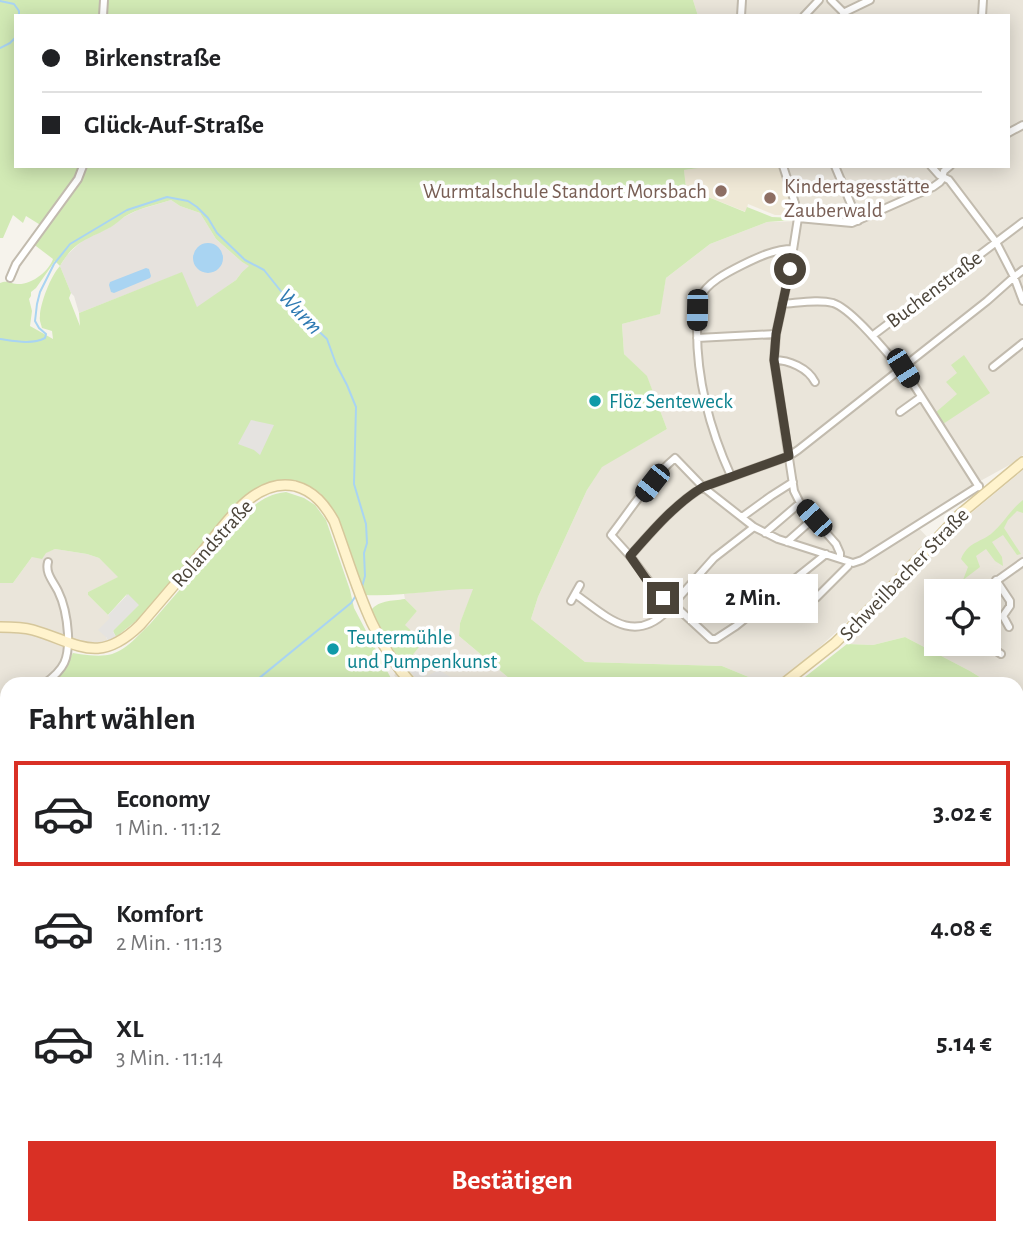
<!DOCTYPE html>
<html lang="de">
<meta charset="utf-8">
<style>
:root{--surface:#fff;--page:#f6f6f6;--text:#202124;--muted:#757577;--line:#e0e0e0;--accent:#d93025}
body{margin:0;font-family:"Alegreya Sans",sans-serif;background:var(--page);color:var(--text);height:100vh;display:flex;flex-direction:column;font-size:26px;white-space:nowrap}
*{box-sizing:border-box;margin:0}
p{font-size:23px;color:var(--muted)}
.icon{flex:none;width:38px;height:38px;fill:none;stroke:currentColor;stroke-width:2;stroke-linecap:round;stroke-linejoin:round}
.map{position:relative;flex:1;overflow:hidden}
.details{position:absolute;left:0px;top:677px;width:1024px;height:558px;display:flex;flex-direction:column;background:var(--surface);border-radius:21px 21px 0 0;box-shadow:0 4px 18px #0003}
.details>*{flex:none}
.hud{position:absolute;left:14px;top:14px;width:996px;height:154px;border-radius:0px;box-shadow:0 4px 18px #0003;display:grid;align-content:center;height:154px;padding:0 28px;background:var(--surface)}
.buttons{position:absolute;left:924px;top:579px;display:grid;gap:14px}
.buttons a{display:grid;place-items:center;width:77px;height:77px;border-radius:0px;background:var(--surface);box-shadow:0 4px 18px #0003;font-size:35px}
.end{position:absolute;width:32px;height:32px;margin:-16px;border:9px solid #4b4439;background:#fff;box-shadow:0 0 0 4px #fff}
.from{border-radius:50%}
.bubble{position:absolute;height:49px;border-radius:0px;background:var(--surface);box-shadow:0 4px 18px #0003;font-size:23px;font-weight:700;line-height:49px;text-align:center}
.car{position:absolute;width:21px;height:42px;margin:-21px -10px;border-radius:9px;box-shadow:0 0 5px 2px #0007;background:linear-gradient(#222 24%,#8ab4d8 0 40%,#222 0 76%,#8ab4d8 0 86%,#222 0)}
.hud b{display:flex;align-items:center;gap:24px;height:66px;font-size:26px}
.hud b+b{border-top:2px solid var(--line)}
.hud i{width:18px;height:18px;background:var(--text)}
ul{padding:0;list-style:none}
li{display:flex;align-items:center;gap:21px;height:105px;margin:0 14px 10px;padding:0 14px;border:4px solid transparent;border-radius:0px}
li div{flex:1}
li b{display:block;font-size:26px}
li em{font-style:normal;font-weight:700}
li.on{border-color:var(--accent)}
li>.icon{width:63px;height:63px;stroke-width:1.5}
h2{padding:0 28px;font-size:32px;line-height:84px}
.action{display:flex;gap:14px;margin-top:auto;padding:14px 28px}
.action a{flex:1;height:80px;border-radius:0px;background:var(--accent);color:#fff;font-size:28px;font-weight:700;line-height:80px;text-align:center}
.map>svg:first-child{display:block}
.residential{fill:#eae5da;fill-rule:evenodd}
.industrial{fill:#e6e2dd}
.education{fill:#efe8d6}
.green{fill:#d2eab5;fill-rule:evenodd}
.parking{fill:#e5e3e0}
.water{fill:#a9d4f2}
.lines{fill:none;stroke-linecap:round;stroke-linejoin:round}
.stream{stroke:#a9d4f2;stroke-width:2}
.street-casing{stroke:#c2bbae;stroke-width:10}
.secondary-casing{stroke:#d6c79b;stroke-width:12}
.street{stroke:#fff;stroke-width:6}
.secondary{stroke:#fff3cd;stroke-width:9}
.route{stroke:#4b4439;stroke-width:9}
.education-dot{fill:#8d6e63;stroke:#fff;stroke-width:2.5}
.culture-dot{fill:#0f9aa8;stroke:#fff;stroke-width:2.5}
.labels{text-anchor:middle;stroke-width:7;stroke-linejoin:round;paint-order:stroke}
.education-label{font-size:21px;fill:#785e54;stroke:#fff;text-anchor:start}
.street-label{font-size:21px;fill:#4b4439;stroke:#fff}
.culture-label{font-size:21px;fill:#0d838f;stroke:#fff;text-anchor:start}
.water-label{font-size:23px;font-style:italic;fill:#2e7ab2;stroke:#fff}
</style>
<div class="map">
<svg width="1023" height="1235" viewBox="0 0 1023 1235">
<rect width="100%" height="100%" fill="#f6f3ec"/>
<path class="residential" d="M 693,0 L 1023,0 L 1023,455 L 1013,463 L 973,485 L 914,523 L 930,540 L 907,567 L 787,677 L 756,680 L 722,666 L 585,662 L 531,619 L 538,597 L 587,490 L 602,466 L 667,429 L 647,377 L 624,354 L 622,324 L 659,314 L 666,278 L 710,244 L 767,222 L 801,221 L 801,213 L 799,202 L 787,166 L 1008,166 L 1008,16 L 698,16 Z
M 1023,470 L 1023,694 L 1017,694 L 1017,684 L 991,684 L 970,671 L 905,637 L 873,645 L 847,644 L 914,573 L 946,534 ZM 936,592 L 989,592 L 989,644 L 936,644 Z
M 55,549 L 87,554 L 99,558 L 119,577 L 88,592 L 88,595 L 111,618 L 106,637 L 108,641 L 93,644 L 78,642 L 0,624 L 0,583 L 13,583 L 32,557 Z
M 449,589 L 474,589 L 460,623 L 459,636 L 516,684 L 401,684 L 394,675 L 402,668 L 404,625 L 417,611 L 405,599 L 404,594 Z
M 0,631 L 26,632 L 57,641 L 73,653 L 62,672 L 48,684 L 7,684 L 7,717 L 0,721 Z
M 1023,751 L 1023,1235 L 867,1235 L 871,1228 L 1017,1228 L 1017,758 Z"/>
<path class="industrial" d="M 171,200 L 180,206 L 200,213 L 216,239 L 242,262 L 250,266 L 242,272 L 236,280 L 197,308 L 181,273 L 79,313 L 74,296 L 71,293 L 60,266 L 67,255 L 83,240 L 109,228 L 124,217 L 138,210 Z"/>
<path class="education" d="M 713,166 L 781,166 L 792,203 L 793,215 L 775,215 L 748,204 L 746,212 L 686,188 L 684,170 Z"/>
<path class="green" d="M 0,0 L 693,0 L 698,16 L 16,16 L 16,166 L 82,166 L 77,180 L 42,226 L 26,216 L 23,223 L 13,215 L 3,238 L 0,238 Z
M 84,166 L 713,166 L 684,170 L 686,188 L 745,212 L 747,207 L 772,217 L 793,218 L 793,220 L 767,222 L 710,244 L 666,278 L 660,314 L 622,324 L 624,354 L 647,376 L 667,429 L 602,467 L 587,490 L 538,597 L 531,619 L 585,662 L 722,666 L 756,680 L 787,677 L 776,684 L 516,684 L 459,636 L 460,623 L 473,589 C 437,589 401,597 364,595 L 337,517 L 320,493 L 297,482 L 275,481 L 255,489 L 228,516 L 146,613 L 116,637 L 113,631 L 127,594 L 108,615 L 88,595 L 88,592 L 118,577 L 99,558 L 87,554 L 55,549 L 46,553 L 42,559 L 32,557 L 13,583 L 0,583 L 0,283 C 7,280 9,283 17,284 C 32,285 49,271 53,259 L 32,243 ZM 171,200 L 180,206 L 200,213 L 216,239 L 242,262 L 249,266 L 242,272 L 236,280 L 197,307 L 182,272 L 79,313 L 80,326 L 69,298 L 71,293 L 60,266 C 75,240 87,240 111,227 C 116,224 120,220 124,217 C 138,208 156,205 171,200 ZM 55,261 L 60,266 C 51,275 40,304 40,316 C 39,320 41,324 42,328 L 52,331 L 53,339 L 30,326 L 32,311 L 29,299 L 31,296 L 31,292 L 36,288 Z
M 964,355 L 990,393 L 943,424 L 935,413 L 957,394 L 946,382 L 957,373 L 951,365 Z
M 286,492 L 304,498 L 315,505 L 326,520 L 350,590 L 354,608 L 394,684 L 48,684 L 62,672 L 73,653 C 116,660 120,654 150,624 L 249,510 C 260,500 270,494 286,492 Z
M 1023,500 L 1023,513 L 1017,511 L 1008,520 L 1004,528 L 1021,554 L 1017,555 L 1003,535 L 992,542 L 1002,557 L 1003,566 L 995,561 L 986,549 L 976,556 L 980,567 L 963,580 L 968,567 L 961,559 C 968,542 979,543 991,534 C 1003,524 1011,509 1023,500 Z
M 405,599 L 417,611 L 405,625 L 423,642 L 402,668 L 391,645 L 370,612 C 377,600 392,601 405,599 Z
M 905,637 L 970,671 L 991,684 L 796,684 L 847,644 L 873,645 Z
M 7,717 L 7,1228 L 871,1229 L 867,1235 L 0,1235 L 0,721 Z"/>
<path class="parking" d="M 251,420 L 274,425 L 260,455 L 254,450 L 238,444 Z
M 128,594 L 139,605 L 113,631 L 116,637 L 108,641 L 106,637 L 98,630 L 110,618 L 108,615 Z
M 418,653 L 429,663 L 420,673 L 425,677 L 439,670 L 462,684 L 422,684 L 406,667 Z"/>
<path class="water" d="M193 258a15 15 0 1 1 30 0a15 15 0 1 1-30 0Z
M 146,268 L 149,269 L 151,276 L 150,278 L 114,293 L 111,292 L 109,285 L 110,282 Z"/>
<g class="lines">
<path class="stream" d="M 0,1 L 14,4 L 19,11 L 19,16
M 0,48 L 10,43 L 16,37
M 0,339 C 14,341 32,345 45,338 L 46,334 L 39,328 L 35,321 L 37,304 L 40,292 L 54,264 L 70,244 L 127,210 L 167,197 L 188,201 L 197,207 L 208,218 L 217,233 L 245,260 L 264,270 L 296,310 L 327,339 L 336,364 L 347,385 L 356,407 L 354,484 L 366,524 L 367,543 L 364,553 L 365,576 L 362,587
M 252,684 L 351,603 L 357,594
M 0,1035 L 7,1034
M 478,1235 L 482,1228"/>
<defs>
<path id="street" d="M 831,0 L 845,14
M 843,13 L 870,0
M 103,16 L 104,0
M 741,16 L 742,0
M 804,16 L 819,0
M 982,16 L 983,0
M 1008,133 L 1023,125
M 783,166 L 795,203 L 798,218 L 790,269 L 776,334 L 774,360 L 794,491 L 800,503 L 836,544 L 840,553 L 840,558
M 835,166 L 858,221
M 931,166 L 939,175 L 949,180 L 996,242 L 1014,277 L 1023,301
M 942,177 L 944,171 L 950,166
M 798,218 L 852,223 L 933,187 L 940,182 L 944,177
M 10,278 L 16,264 L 78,179 L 83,166
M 782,304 C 798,303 818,299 833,303 C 852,309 887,353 901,369
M 872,336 L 1023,222
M 697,338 L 776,334
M 774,360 C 789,360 808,368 815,382
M 993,367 L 1023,343
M 903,368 L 979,487
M 900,412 L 921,397
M 731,476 C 710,430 697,382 697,330 C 697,320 696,308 700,298 C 706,283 728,272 742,265 C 758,257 775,249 793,249
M 742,517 L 771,496 L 793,482
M 765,533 L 800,503
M 787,542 L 814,518
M 826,554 L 736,626 L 716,639 L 711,639 L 673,604 L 664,598 L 654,588 L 630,556 L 611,535 C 631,509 650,479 675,458 L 703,487 L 754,527 L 778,539 L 853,563 L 862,560 L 979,486
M 630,556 C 652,531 675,504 703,487 L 789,456 L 798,450 L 987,301 L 1014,277 L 1023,270
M 996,580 L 1010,601 L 1010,606 L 1003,616 L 1009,627
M 981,592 L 1023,562
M 575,594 C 605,615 632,645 666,612 L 714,558 L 754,527
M 816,598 L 848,566 L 849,562
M 571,601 L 580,585
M 989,643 L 992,648 L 1001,654
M 44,684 C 65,669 69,659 68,634 C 67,618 65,605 58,591 C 53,581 45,573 48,562
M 0,715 L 7,710
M 1017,878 L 1023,869
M 1017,1050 L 1021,1059
M 1017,1081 L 1023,1098
M 971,1228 L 977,1235"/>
<path id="secondary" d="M 0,627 C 11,627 22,627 33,630 C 78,643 98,666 140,625 C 161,601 182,576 203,551 C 225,525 254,477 295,486 C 314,491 325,505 334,521 C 355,578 369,638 412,684
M 783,684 L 835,643 L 887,592 L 959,515 L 1023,462"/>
</defs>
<use href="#street" class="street-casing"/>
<use href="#secondary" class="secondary-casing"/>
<use href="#street" class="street"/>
<use href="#secondary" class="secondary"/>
</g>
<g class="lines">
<path class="route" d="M 663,598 L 646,579 L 630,556 C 652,531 675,504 703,487 L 789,456 L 774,360 L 776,334 L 790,269"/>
</g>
<g class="education-dot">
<circle cx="721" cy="191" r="7"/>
<circle cx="770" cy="198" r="7"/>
</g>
<g class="culture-dot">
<circle cx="595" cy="401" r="7"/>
<circle cx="333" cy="649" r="7"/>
</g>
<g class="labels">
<g class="education-label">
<text x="784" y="193">Kindertagesstätte<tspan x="784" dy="24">Zauberwald</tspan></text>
<text x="707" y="198" text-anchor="end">Wurmtalschule Standort Morsbach</text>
</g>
<g class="street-label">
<text transform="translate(934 289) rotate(-37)" y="7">Buchenstraße</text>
<text transform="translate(212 543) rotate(-48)" y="7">Rolandstraße</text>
<text transform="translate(904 574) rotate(-46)" y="7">Schweilbacher Straße</text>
</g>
<g class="culture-label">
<text x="609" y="408">Flöz Senteweck</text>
<text x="347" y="644">Teutermühle<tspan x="347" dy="24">und Pumpenkunst</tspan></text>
</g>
<g class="water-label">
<text transform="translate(301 311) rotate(47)" y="8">Wurm</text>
</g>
</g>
</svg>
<div class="buttons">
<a><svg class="icon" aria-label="locate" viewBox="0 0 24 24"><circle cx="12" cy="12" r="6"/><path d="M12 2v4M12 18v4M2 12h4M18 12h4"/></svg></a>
</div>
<i class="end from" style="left:790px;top:269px"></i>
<i class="end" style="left:663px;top:598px"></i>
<div class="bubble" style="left:688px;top:574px;width:130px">2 Min.</div>
<i class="car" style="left:697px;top:310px;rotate:181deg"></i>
<i class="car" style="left:903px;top:368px;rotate:148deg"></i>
<i class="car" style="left:652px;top:483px;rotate:218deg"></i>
<i class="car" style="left:814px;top:518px;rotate:318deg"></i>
<div class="hud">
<b><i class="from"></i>Birkenstraße</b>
<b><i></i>Glück-Auf-Straße</b>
</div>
<section class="details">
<h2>Fahrt wählen</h2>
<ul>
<li class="on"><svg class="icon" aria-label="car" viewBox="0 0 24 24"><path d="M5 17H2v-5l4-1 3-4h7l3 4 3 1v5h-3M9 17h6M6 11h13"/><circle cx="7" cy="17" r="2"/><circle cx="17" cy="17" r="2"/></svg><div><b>Economy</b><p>1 Min. · 11:12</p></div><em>3.02 €</em></li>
<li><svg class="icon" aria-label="car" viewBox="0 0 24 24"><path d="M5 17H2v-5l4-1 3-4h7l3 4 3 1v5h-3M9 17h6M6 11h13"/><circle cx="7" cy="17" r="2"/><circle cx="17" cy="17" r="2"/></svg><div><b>Komfort</b><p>2 Min. · 11:13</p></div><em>4.08 €</em></li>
<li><svg class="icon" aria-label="car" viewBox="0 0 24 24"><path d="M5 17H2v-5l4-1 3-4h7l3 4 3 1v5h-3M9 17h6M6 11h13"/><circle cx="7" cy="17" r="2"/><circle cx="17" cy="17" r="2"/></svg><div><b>XL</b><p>3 Min. · 11:14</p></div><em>5.14 €</em></li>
</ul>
<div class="action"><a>Bestätigen</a></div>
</section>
</div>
